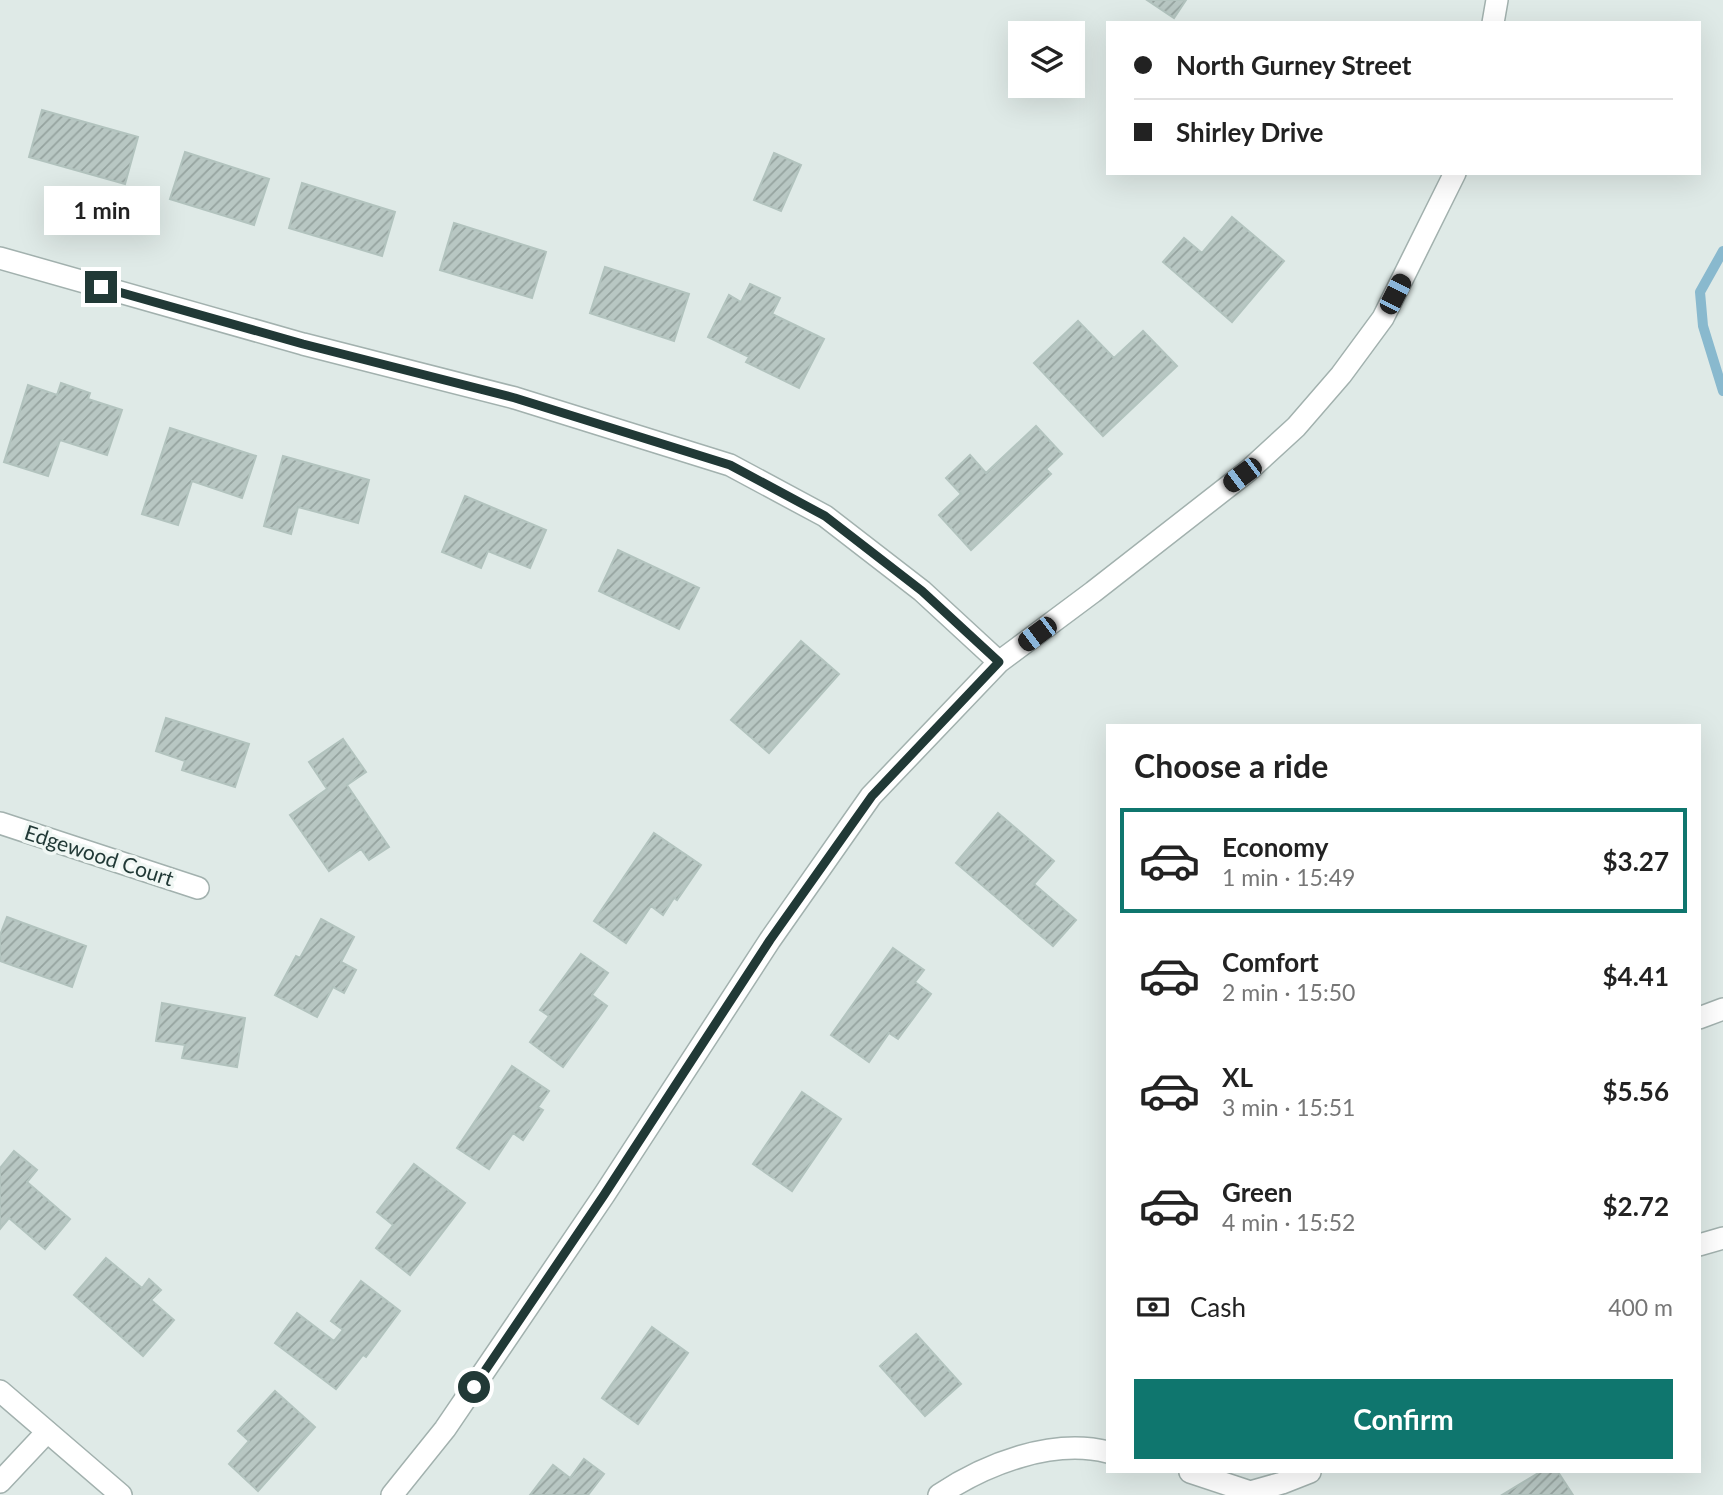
<!DOCTYPE html>
<meta charset="utf-8">
<style>
:root{--surface:#fff;--page:#f6f6f6;--text:#222;--muted:#767676;--line:#e0e0e0;--accent:#0f766e}
body{margin:0;font-family:Lato,sans-serif;background:var(--page);color:var(--text);height:100vh;display:flex;flex-direction:column;font-size:26px;white-space:nowrap}
*{box-sizing:border-box;margin:0}
p{font-size:23px;color:var(--muted)}
.icon{flex:none;width:38px;height:38px;fill:none;stroke:currentColor;stroke-width:2;stroke-linecap:round;stroke-linejoin:round}
.map{position:relative;flex:1;overflow:hidden}
.side{position:absolute;left:1106px;top:724px;width:595px;height:749px;display:flex;flex-direction:column;background:var(--surface);border-radius:0px;box-shadow:0 7px 28px #0002}
.side>*{flex:none}
.top-card{position:absolute;left:1106px;top:21px;width:595px;height:154px;border-radius:0px;box-shadow:0 7px 28px #0002;display:grid;align-content:center;height:154px;padding:0 28px;background:var(--surface)}
.buttons{position:absolute;left:1008px;top:21px;display:grid;gap:14px}
.buttons a{display:grid;place-items:center;width:77px;height:77px;border-radius:0px;background:var(--surface);box-shadow:0 7px 28px #0002;font-size:35px}
.end{position:absolute;width:32px;height:32px;margin:-16px;border:9px solid #213936;background:#fff;box-shadow:0 0 0 4px #fff}
.from{border-radius:50%}
.bubble{position:absolute;height:49px;border-radius:0px;background:var(--surface);box-shadow:0 7px 28px #0002;font-size:23px;font-weight:700;line-height:49px;text-align:center}
.car{position:absolute;width:21px;height:42px;margin:-21px -10px;border-radius:9px;box-shadow:0 0 5px 2px #0007;background:linear-gradient(#222 24%,#8ab4d8 0 40%,#222 0 76%,#8ab4d8 0 86%,#222 0)}
.top-card b{display:flex;align-items:center;gap:24px;height:66px;font-size:26px}
.top-card b+b{border-top:2px solid var(--line)}
.top-card i{width:18px;height:18px;background:var(--text)}
ul{padding:0;list-style:none}
li{display:flex;align-items:center;gap:21px;height:105px;margin:0 14px 10px;padding:0 14px;border:4px solid transparent;border-radius:0px}
li div{flex:1}
li b{display:block;font-size:26px}
li em{font-style:normal;font-weight:700}
li.on{border-color:var(--accent)}
li>.icon{width:63px;height:63px;stroke-width:1.5}
h2{padding:0 28px;font-size:32px;line-height:84px}
.pay{display:flex;align-items:center;gap:18px;height:77px;padding:0 28px;font-size:26px}
.pay p{margin-inline-start:auto}
.primary-button{display:flex;gap:14px;margin-top:auto;padding:14px 28px}
.primary-button a{flex:1;height:80px;border-radius:0px;background:var(--accent);color:#fff;font-size:28px;font-weight:700;line-height:80px;text-align:center}
.map>svg:first-child{display:block}
.lines{fill:none;stroke-linecap:round;stroke-linejoin:round}
.stream{stroke:#89b9ce;stroke-width:10}
.building{fill:url(#building-hatch);stroke:#b2c3be;stroke-width:2}
.minor-casing{stroke:#a2b1ae;stroke-width:24}
.tertiary-casing{stroke:#a2b1ae;stroke-width:24}
.minor{stroke:#fff;stroke-width:21}
.tertiary{stroke:#fff;stroke-width:21}
.route{stroke:#213936;stroke-width:9}
.labels{text-anchor:middle;stroke-width:7;stroke-linejoin:round;paint-order:stroke}
.street-label{font-size:21px;fill:#213936;stroke:#f0f7f4}
</style>
<div class="map">
<svg width="1723" height="1495" viewBox="0 0 1723 1495">
<defs>
<pattern id="building-hatch" width="6" height="6" patternUnits="userSpaceOnUse" patternTransform="scale(1.75)"><rect width="6" height="6" fill="#b8c7c3"/><path d="M-1 1l2-2M0 6l6-6M5 7l2-2" fill="none" stroke="#95a39f"/></pattern>
</defs>
<rect width="100%" height="100%" fill="#dfeae7"/>
<g class="lines">
<path class="stream" d="M 1723,251 L 1700,292 L 1703,326 L 1723,391"/>
</g>
<path class="building" d="M 1147,0 L 1186,0 L 1174,18 Z
M 42,110 L 138,137 L 125,184 L 29,157 Z
M 185,152 L 269,179 L 254,225 L 170,199 Z
M 774,153 L 801,165 L 781,211 L 754,200 Z
M 302,183 L 395,212 L 382,256 L 289,228 Z
M 1232,217 L 1284,261 L 1232,322 L 1163,262 L 1184,238 L 1202,253 Z
M 454,223 L 546,252 L 532,298 L 440,270 Z
M 605,267 L 689,294 L 674,341 L 590,313 Z
M 750,284 L 780,298 L 772,314 L 824,339 L 799,388 L 746,362 L 749,357 L 708,337 L 729,295 L 741,302 Z
M 1078,321 L 1114,358 L 1143,331 L 1177,366 L 1103,436 L 1034,363 Z
M 61,383 L 90,393 L 88,399 L 122,410 L 107,455 L 60,440 L 48,476 L 4,462 L 28,385 L 57,395 Z
M 1036,426 L 1062,454 L 1046,469 L 1051,474 L 971,550 L 939,515 L 961,494 L 946,478 L 970,455 L 986,473 Z
M 170,428 L 256,456 L 242,498 L 192,481 L 178,525 L 142,514 Z
M 283,456 L 369,480 L 358,523 L 298,507 L 291,534 L 264,526 Z
M 465,496 L 546,530 L 530,568 L 488,551 L 481,568 L 442,552 Z
M 618,550 L 699,588 L 679,629 L 599,591 Z
M 801,641 L 839,674 L 769,753 L 731,720 Z
M 166,718 L 249,744 L 235,787 L 182,770 L 185,761 L 156,751 Z
M 343,739 L 366,772 L 347,785 L 389,847 L 369,860 L 361,849 L 329,871 L 290,815 L 327,789 L 309,762 Z
M 998,813 L 1054,861 L 1034,884 L 1076,920 L 1053,946 L 956,863 Z
M 654,833 L 701,865 L 677,900 L 674,898 L 663,915 L 651,906 L 626,943 L 594,921 Z
M 7,917 L 86,946 L 72,987 L 0,961 L 0,935 Z
M 321,919 L 354,937 L 341,962 L 356,970 L 344,993 L 333,987 L 317,1017 L 275,995 L 296,956 L 300,958 Z
M 893,948 L 924,970 L 915,982 L 931,994 L 898,1039 L 889,1033 L 869,1062 L 831,1035 Z
M 581,954 L 608,973 L 592,995 L 607,1006 L 563,1067 L 530,1042 L 549,1016 L 540,1010 Z
M 162,1003 L 245,1018 L 237,1067 L 182,1058 L 185,1045 L 156,1041 Z
M 512,1066 L 549,1091 L 538,1107 L 543,1110 L 523,1140 L 513,1133 L 489,1169 L 457,1148 Z
M 802,1092 L 841,1119 L 792,1191 L 753,1164 Z
M 14,1151 L 37,1170 L 27,1182 L 70,1219 L 45,1249 L 9,1218 L 0,1229 L 0,1168 Z
M 414,1164 L 465,1203 L 410,1275 L 376,1248 L 393,1225 L 377,1212 Z
M 106,1258 L 142,1288 L 149,1279 L 161,1290 L 151,1300 L 174,1320 L 143,1356 L 74,1295 Z
M 361,1281 L 400,1311 L 366,1357 L 363,1355 L 336,1389 L 275,1343 L 297,1313 L 334,1341 L 343,1330 L 331,1321 Z
M 652,1327 L 688,1353 L 638,1424 L 602,1398 Z
M 916,1334 L 961,1384 L 925,1416 L 880,1366 Z
M 275,1391 L 315,1427 L 258,1491 L 229,1464 L 249,1441 L 238,1431 Z
M 584,1459 L 604,1474 L 588,1495 L 530,1495 L 553,1465 L 570,1478 Z
M 1540,1472 L 1558,1472 L 1573,1495 L 1502,1495 Z"/>
<g class="lines">
<defs>
<path id="minor" d="M 1493,23 L 1497,0
M 0,258 L 303,344 L 515,398 L 730,465 L 825,516 L 922,591 L 999,662
M 0,823 L 198,888
M 1699,1018 L 1723,1009
M 1699,1245 L 1723,1238
M 1190,1472 L 1250,1492 L 1282,1483 L 1310,1472
M 0,1482 L 47,1432
M 392,1495 L 445,1429 L 604,1195 L 770,940 L 871,796 L 999,662 L 1093,592 L 1248,471 L 1296,427 L 1341,375 L 1383,318 L 1455,173
M 939,1495 C 986,1464 1052,1438 1108,1452"/>
<path id="tertiary" d="M 0,1391 L 121,1495"/>
</defs>
<use href="#minor" class="minor-casing"/>
<use href="#tertiary" class="tertiary-casing"/>
<use href="#minor" class="minor"/>
<use href="#tertiary" class="tertiary"/>
</g>
<g class="lines">
<path class="route" d="M 101,287 L 303,344 L 515,398 L 730,465 L 825,516 L 922,591 L 999,662 L 872,796 L 770,940 L 604,1195 L 474,1387"/>
</g>
<g class="labels">
<g class="street-label">
<text transform="translate(99 856) rotate(18)" y="7">Edgewood Court</text>
</g>
</g>
</svg>
<div class="buttons">
<a><svg class="icon" aria-label="layers" viewBox="0 0 24 24"><path d="M12 4l9 5-9 5-9-5zM3 14l9 5 9-5"/></svg></a>
</div>
<i class="end from" style="left:474px;top:1387px"></i>
<i class="end" style="left:101px;top:287px"></i>
<div class="bubble" style="left:44px;top:186px;width:116px">1 min</div>
<i class="car" style="left:1395px;top:294px;rotate:27deg"></i>
<i class="car" style="left:1242px;top:475px;rotate:233deg"></i>
<i class="car" style="left:1037px;top:634px;rotate:233deg"></i>
<div class="top-card">
<b><i class="from"></i>North Gurney Street</b>
<b><i></i>Shirley Drive</b>
</div>
<section class="side">
<h2>Choose a ride</h2>
<ul>
<li class="on"><svg class="icon" aria-label="car" viewBox="0 0 24 24"><path d="M5 17H2v-5l4-1 3-4h7l3 4 3 1v5h-3M9 17h6M6 11h13"/><circle cx="7" cy="17" r="2"/><circle cx="17" cy="17" r="2"/></svg><div><b>Economy</b><p>1 min · 15:49</p></div><em>$3.27</em></li>
<li><svg class="icon" aria-label="car" viewBox="0 0 24 24"><path d="M5 17H2v-5l4-1 3-4h7l3 4 3 1v5h-3M9 17h6M6 11h13"/><circle cx="7" cy="17" r="2"/><circle cx="17" cy="17" r="2"/></svg><div><b>Comfort</b><p>2 min · 15:50</p></div><em>$4.41</em></li>
<li><svg class="icon" aria-label="car" viewBox="0 0 24 24"><path d="M5 17H2v-5l4-1 3-4h7l3 4 3 1v5h-3M9 17h6M6 11h13"/><circle cx="7" cy="17" r="2"/><circle cx="17" cy="17" r="2"/></svg><div><b>XL</b><p>3 min · 15:51</p></div><em>$5.56</em></li>
<li><svg class="icon" aria-label="car" viewBox="0 0 24 24"><path d="M5 17H2v-5l4-1 3-4h7l3 4 3 1v5h-3M9 17h6M6 11h13"/><circle cx="7" cy="17" r="2"/><circle cx="17" cy="17" r="2"/></svg><div><b>Green</b><p>4 min · 15:52</p></div><em>$2.72</em></li>
</ul>
<div class="pay"><svg class="icon" aria-label="cash" viewBox="0 0 24 24"><path d="M3 7h18v10H3z"/><circle cx="12" cy="12" r="2"/></svg>Cash<p>400 m</p></div>
<div class="primary-button"><a>Confirm</a></div>
</section>
</div>
